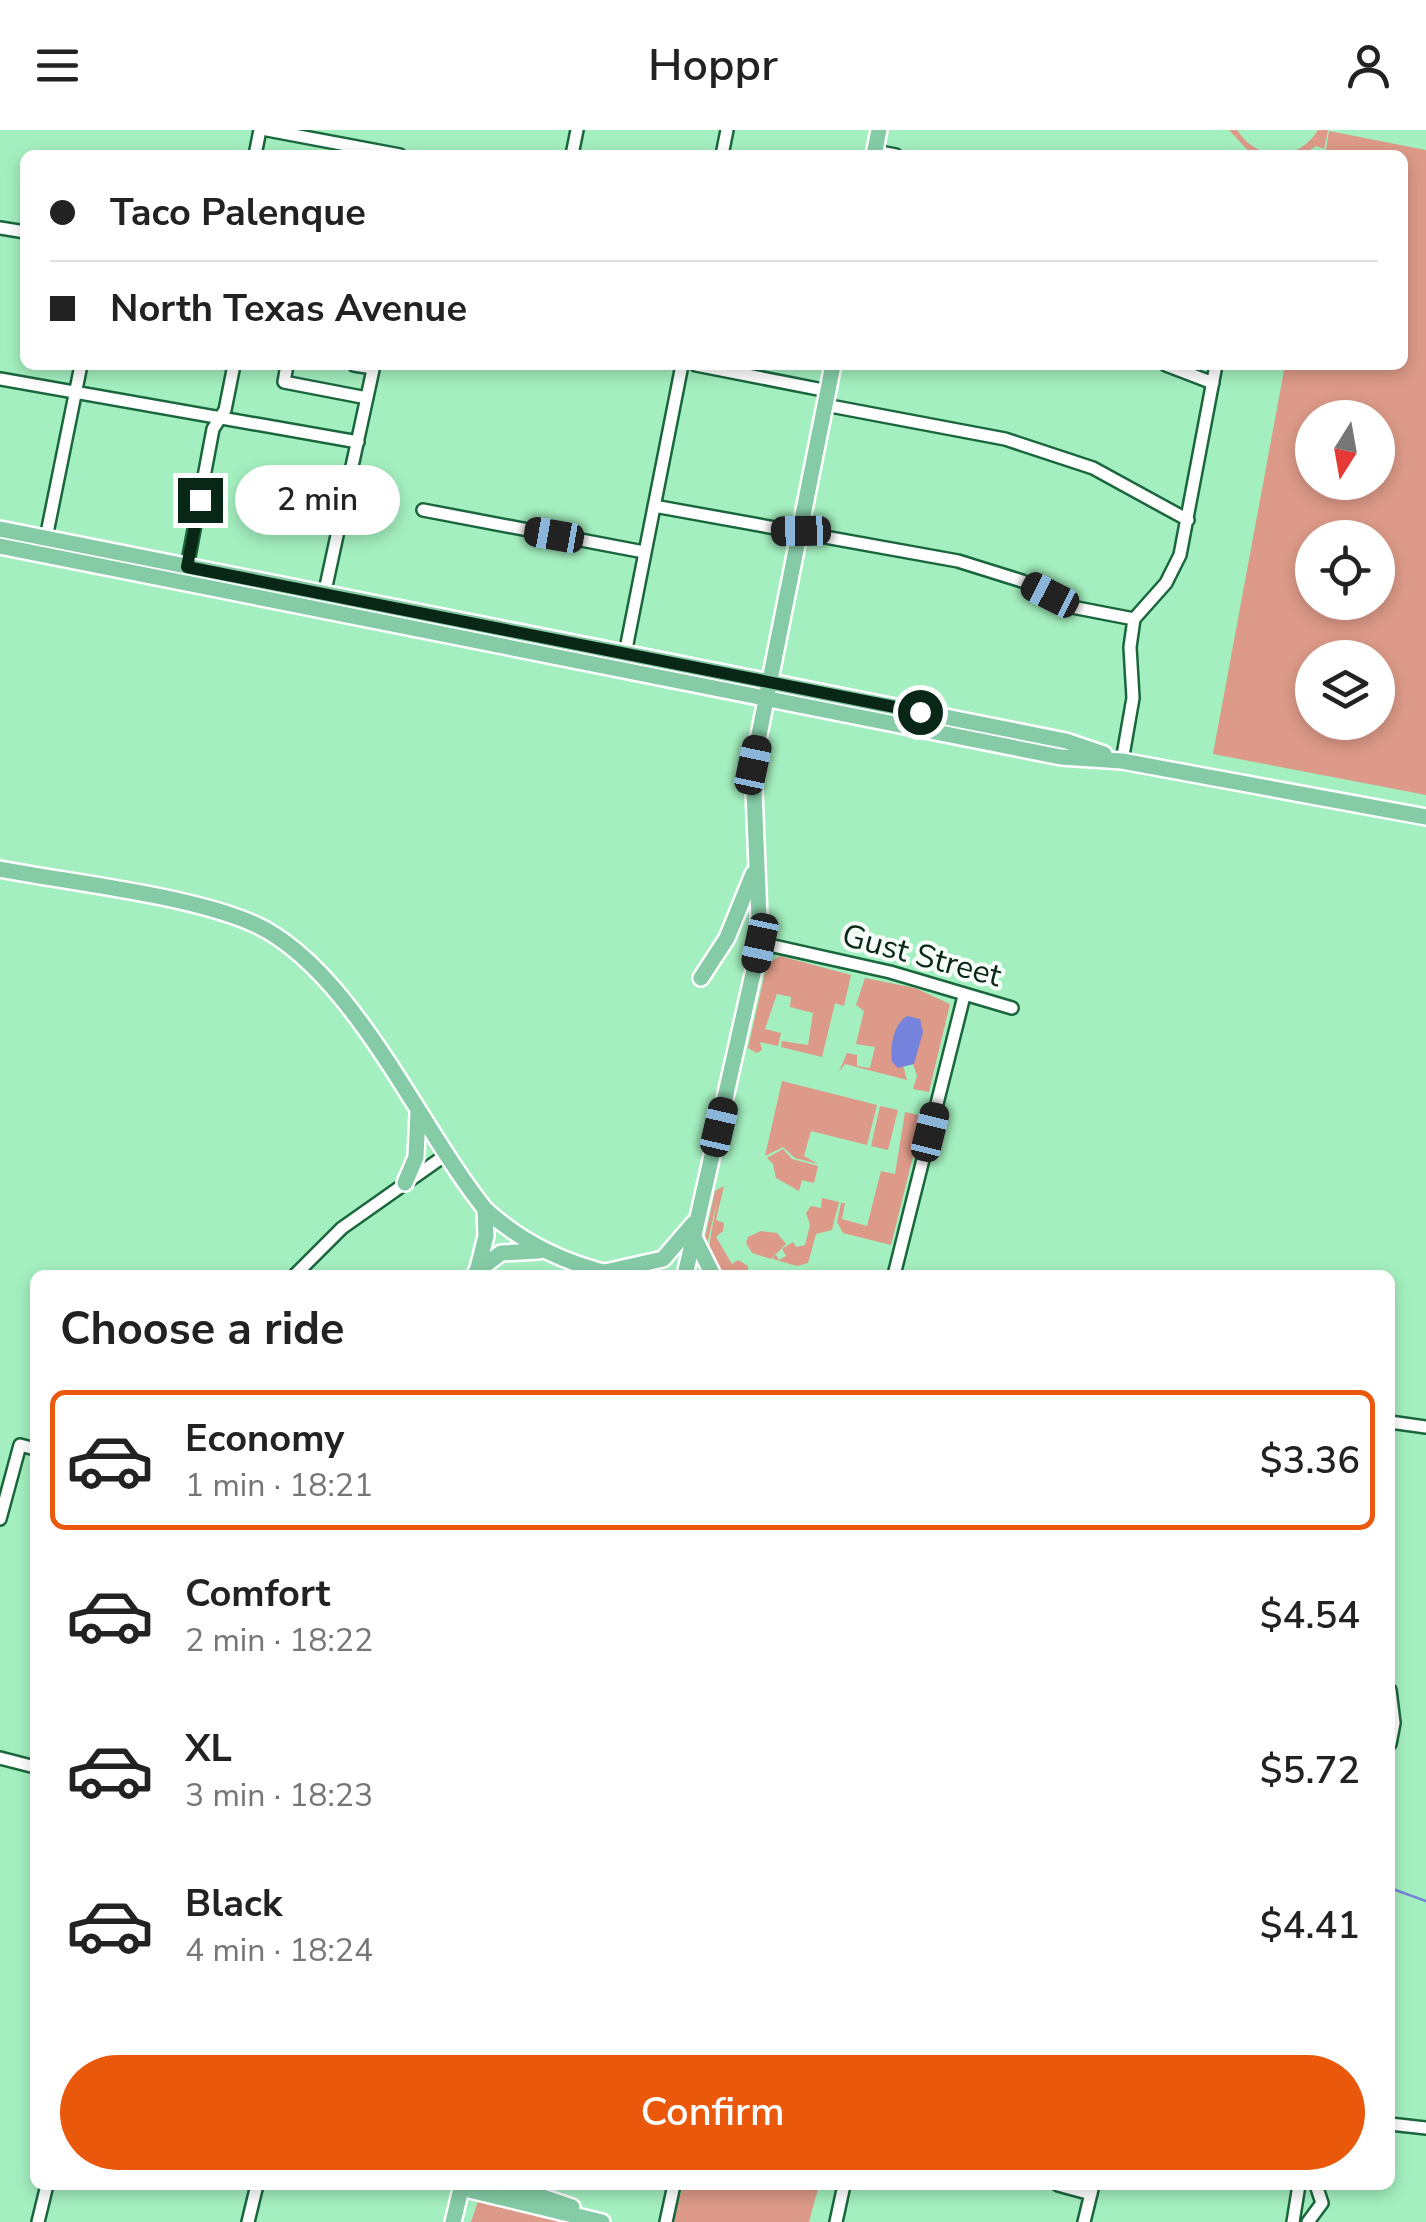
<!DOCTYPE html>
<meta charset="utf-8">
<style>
:root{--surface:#fff;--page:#f2f2f2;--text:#222;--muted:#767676;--line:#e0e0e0;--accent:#ea580c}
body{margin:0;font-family:"Nunito Sans",sans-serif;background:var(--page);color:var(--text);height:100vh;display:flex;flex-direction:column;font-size:38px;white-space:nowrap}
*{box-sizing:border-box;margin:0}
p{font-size:32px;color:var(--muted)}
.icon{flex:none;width:55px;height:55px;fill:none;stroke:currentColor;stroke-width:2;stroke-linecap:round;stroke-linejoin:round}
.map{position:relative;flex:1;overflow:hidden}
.sheet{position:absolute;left:30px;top:1140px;width:1365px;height:920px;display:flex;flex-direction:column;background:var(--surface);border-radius:15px;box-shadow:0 5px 15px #0003}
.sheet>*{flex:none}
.guide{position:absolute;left:20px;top:20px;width:1388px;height:220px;border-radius:15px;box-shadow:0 5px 15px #0003;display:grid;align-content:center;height:220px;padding:0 30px;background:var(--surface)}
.needle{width:65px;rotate:191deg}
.fabs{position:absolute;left:1295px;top:270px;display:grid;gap:20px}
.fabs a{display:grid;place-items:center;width:100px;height:100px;border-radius:50%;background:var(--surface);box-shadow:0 5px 15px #0003;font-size:50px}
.end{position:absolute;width:45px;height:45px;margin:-22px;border:12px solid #082716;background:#fff;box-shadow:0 0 0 5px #fff}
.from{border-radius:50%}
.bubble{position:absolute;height:70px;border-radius:35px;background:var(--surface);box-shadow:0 5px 15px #0003;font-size:32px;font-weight:600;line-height:70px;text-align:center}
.car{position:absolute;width:30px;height:60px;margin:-30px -15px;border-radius:12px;box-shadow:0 0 8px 2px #0007;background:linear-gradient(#222 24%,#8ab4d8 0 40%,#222 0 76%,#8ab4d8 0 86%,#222 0)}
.guide b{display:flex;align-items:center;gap:35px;height:95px;font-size:38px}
.guide b+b{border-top:2px solid var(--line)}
.guide i{width:25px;height:25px;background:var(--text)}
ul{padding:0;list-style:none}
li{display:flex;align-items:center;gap:30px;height:140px;margin:0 20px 15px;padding:0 10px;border:5px solid transparent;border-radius:15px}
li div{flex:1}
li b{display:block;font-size:38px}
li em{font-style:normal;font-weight:600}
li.active{border-color:var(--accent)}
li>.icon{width:90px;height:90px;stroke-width:1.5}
h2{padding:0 30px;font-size:45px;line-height:120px}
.primary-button{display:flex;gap:20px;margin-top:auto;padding:20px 30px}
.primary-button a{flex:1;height:115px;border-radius:60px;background:var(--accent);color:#fff;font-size:40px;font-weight:600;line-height:115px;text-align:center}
header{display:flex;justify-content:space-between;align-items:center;height:130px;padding:0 30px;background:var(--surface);font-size:45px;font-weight:600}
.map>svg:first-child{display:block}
.green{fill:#dd9a88;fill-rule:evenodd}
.water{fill:#7683dc}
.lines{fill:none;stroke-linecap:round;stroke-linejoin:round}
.stream{stroke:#7683dc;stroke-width:2.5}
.minor-casing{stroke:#1a673e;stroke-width:16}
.major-casing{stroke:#fff;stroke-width:20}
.minor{stroke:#fff;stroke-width:11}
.major{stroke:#85cca6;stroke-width:15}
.route{stroke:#082716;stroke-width:12}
.labels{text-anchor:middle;stroke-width:8;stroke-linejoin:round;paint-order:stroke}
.street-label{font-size:32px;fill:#082716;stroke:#f7fef9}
</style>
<header><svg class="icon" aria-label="menu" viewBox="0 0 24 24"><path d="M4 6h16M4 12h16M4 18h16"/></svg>Hoppr<svg class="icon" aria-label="person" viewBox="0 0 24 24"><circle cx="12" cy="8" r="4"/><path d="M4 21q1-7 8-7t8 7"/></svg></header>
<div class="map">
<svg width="1426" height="2092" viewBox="0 0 1426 2092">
<rect width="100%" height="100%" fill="#a4efbf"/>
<path class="green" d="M 1229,0 L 1237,0 C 1257,31 1298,33 1318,0 L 1328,0 L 1324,19 L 1316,16 L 1303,25 L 1252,25 Z
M 1329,1 L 1426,20 L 1426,665 L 1213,624 L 1285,235 L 1402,235 L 1402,25 L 1325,25 ZM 1312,288 L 1378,288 L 1378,352 L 1312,352 ZM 1312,408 L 1378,408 L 1378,472 L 1312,472 ZM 1312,528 L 1378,528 L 1378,592 L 1312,592 Z
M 780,826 L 851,845 L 844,876 L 835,873 L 822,927 L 781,917 L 782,911 L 808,915 L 813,883 L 790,877 L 791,867 L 777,864 L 765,899 L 781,903 L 778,916 L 760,912 L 762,920 L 757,923 L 748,918 L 767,834 Z
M 865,848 L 915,858 L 950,874 L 929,962 L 913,959 L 917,946 L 912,931 L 903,935 L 907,950 L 845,934 L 839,942 L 847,923 L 857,925 L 857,936 L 870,938 L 875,917 L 856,914 L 864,881 L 856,875 Z
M 782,951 L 877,975 L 867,1015 L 811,1001 L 804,1026 L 818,1034 L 795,1028 L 783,1017 L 765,1026 Z
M 880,976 L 898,980 L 888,1020 L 871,1016 Z
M 905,982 L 923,986 L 891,1115 L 843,1103 L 837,1092 L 841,1073 L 845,1073 L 842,1089 L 867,1096 L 881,1041 L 895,1044 Z
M 783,1019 L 792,1029 L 818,1036 L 814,1053 L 802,1050 L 799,1061 L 776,1048 L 773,1034 L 767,1028 Z
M 724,1056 L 716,1090 L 724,1093 L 723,1101 L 716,1107 L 732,1134 L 738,1130 L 748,1136 L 748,1145 C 693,1145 712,1108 717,1072 L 705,1122 L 703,1117 L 715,1061 Z
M 822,1068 L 839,1072 L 832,1100 L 816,1104 L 808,1133 L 797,1136 L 773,1129 L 775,1123 L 779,1130 L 786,1126 L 782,1119 L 793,1112 L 796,1117 L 805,1115 L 810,1095 L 806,1083 L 811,1076 L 821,1078 Z
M 761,1101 L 777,1103 L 786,1114 L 771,1129 L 752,1123 L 746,1113 L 748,1107 Z
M 683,2055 L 819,2055 L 809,2092 L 673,2092 Z
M 478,2071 L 580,2092 L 471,2092 Z"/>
<path class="water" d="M 907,886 L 920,889 L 923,902 L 914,934 L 898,938 L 892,932 C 890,916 893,895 907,886 Z"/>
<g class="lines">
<path class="stream" d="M 1390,1758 L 1426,1771"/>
<defs>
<path id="minor" d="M 267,0 L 400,25
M 875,21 L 896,25
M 255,25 L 260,0
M 572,25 L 577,0
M 722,25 L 727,0
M 0,98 L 25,102
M 287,235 L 284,252 L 367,268
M 354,235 L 373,238
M 696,235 L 828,261
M 1166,235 L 1213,253
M 0,249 L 358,312
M 825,275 L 1005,309 L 1093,338 L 1188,390
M 654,376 L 958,431 L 1022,451 L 1072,477 L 1134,489
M 423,380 L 644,422
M 46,408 L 81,235
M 187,437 L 213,299 L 225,280 L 234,235
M 323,470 L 374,235
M 625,524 L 682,235
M 1122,631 L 1133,568 L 1130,517 L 1134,489 L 1166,453 L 1180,425 L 1216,235
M 760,813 L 890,842 L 1012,878
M 295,1145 L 342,1098 L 447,1024
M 894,1145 L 964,866
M 1390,1292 L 1426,1297
M 0,1389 L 20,1315 L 35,1319
M 1390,1560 L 1394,1593 L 1390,1614
M 0,1628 L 35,1637
M 1390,1994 L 1426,1998
M 1058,2055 L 1091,2064
M 38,2092 L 47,2055
M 248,2092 L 257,2055
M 666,2092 L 674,2055
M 836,2092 L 844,2055
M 1084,2092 L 1093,2055
M 1293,2092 L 1299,2055
M 1308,2092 L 1322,2073 L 1316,2055"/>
<path id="major" d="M 874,25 L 879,0
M 0,399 L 1066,611 L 1104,624
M 0,416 L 1061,627 L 1122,631 L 1426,687
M 0,739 C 73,753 187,765 252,793 C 351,836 418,996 485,1079 C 523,1114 565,1133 615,1145
M 701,848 L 727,808 L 753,744
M 405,1053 L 416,1027 L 418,982
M 695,1109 L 713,1145
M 478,1138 L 486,1106 L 485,1079
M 476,1142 L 501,1123 L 539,1121
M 605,1142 L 663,1129 L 694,1093
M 685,1145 L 760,813 L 753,635 L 833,235
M 508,2055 L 572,2077
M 461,2058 L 602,2092
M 453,2092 L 462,2055"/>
</defs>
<use href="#minor" class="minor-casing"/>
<use href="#major" class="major-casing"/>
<use href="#minor" class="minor"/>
<use href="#major" class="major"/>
</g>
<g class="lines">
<path class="route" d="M 200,370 L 187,437 L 920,582"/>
</g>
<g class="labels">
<g class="street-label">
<text transform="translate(922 825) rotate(15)" y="11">Gust Street</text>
</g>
</g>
</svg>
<div class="fabs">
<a><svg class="needle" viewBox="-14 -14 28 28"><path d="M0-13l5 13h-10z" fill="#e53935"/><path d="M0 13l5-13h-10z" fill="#767676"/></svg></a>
<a><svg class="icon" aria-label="locate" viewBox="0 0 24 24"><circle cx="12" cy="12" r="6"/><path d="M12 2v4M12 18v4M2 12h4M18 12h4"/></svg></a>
<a><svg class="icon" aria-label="layers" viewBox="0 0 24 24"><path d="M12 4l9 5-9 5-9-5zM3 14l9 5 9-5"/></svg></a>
</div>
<i class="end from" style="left:920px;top:582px"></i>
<i class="end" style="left:200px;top:370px"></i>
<div class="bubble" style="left:235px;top:335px;width:165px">2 min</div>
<i class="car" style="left:801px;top:401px;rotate:269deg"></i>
<i class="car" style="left:554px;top:405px;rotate:280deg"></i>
<i class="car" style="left:1050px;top:465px;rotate:297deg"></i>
<i class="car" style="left:753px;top:635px;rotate:12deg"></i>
<i class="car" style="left:760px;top:813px;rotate:192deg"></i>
<i class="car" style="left:719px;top:997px;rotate:13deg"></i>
<i class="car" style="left:930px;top:1002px;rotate:14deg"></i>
<div class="guide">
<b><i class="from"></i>Taco Palenque</b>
<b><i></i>North Texas Avenue</b>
</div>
<section class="sheet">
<h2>Choose a ride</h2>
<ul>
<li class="active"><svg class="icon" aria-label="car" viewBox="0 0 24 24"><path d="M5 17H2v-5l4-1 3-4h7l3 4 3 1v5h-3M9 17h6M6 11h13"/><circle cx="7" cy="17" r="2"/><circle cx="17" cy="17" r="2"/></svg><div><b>Economy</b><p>1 min · 18:21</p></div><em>$3.36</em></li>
<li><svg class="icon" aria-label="car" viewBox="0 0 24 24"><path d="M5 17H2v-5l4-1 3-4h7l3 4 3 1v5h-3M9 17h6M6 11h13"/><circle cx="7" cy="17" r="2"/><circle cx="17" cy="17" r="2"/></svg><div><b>Comfort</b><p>2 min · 18:22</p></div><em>$4.54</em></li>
<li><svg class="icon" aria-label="car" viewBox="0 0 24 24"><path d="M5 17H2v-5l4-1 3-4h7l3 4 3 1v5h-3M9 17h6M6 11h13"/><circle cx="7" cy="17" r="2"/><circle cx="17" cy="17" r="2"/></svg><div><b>XL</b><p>3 min · 18:23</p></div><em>$5.72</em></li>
<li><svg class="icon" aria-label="car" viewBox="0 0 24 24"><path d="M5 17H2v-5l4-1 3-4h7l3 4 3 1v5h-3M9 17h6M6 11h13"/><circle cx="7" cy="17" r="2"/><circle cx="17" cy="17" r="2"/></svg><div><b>Black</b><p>4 min · 18:24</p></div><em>$4.41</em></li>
</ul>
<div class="primary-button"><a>Confirm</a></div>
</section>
</div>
